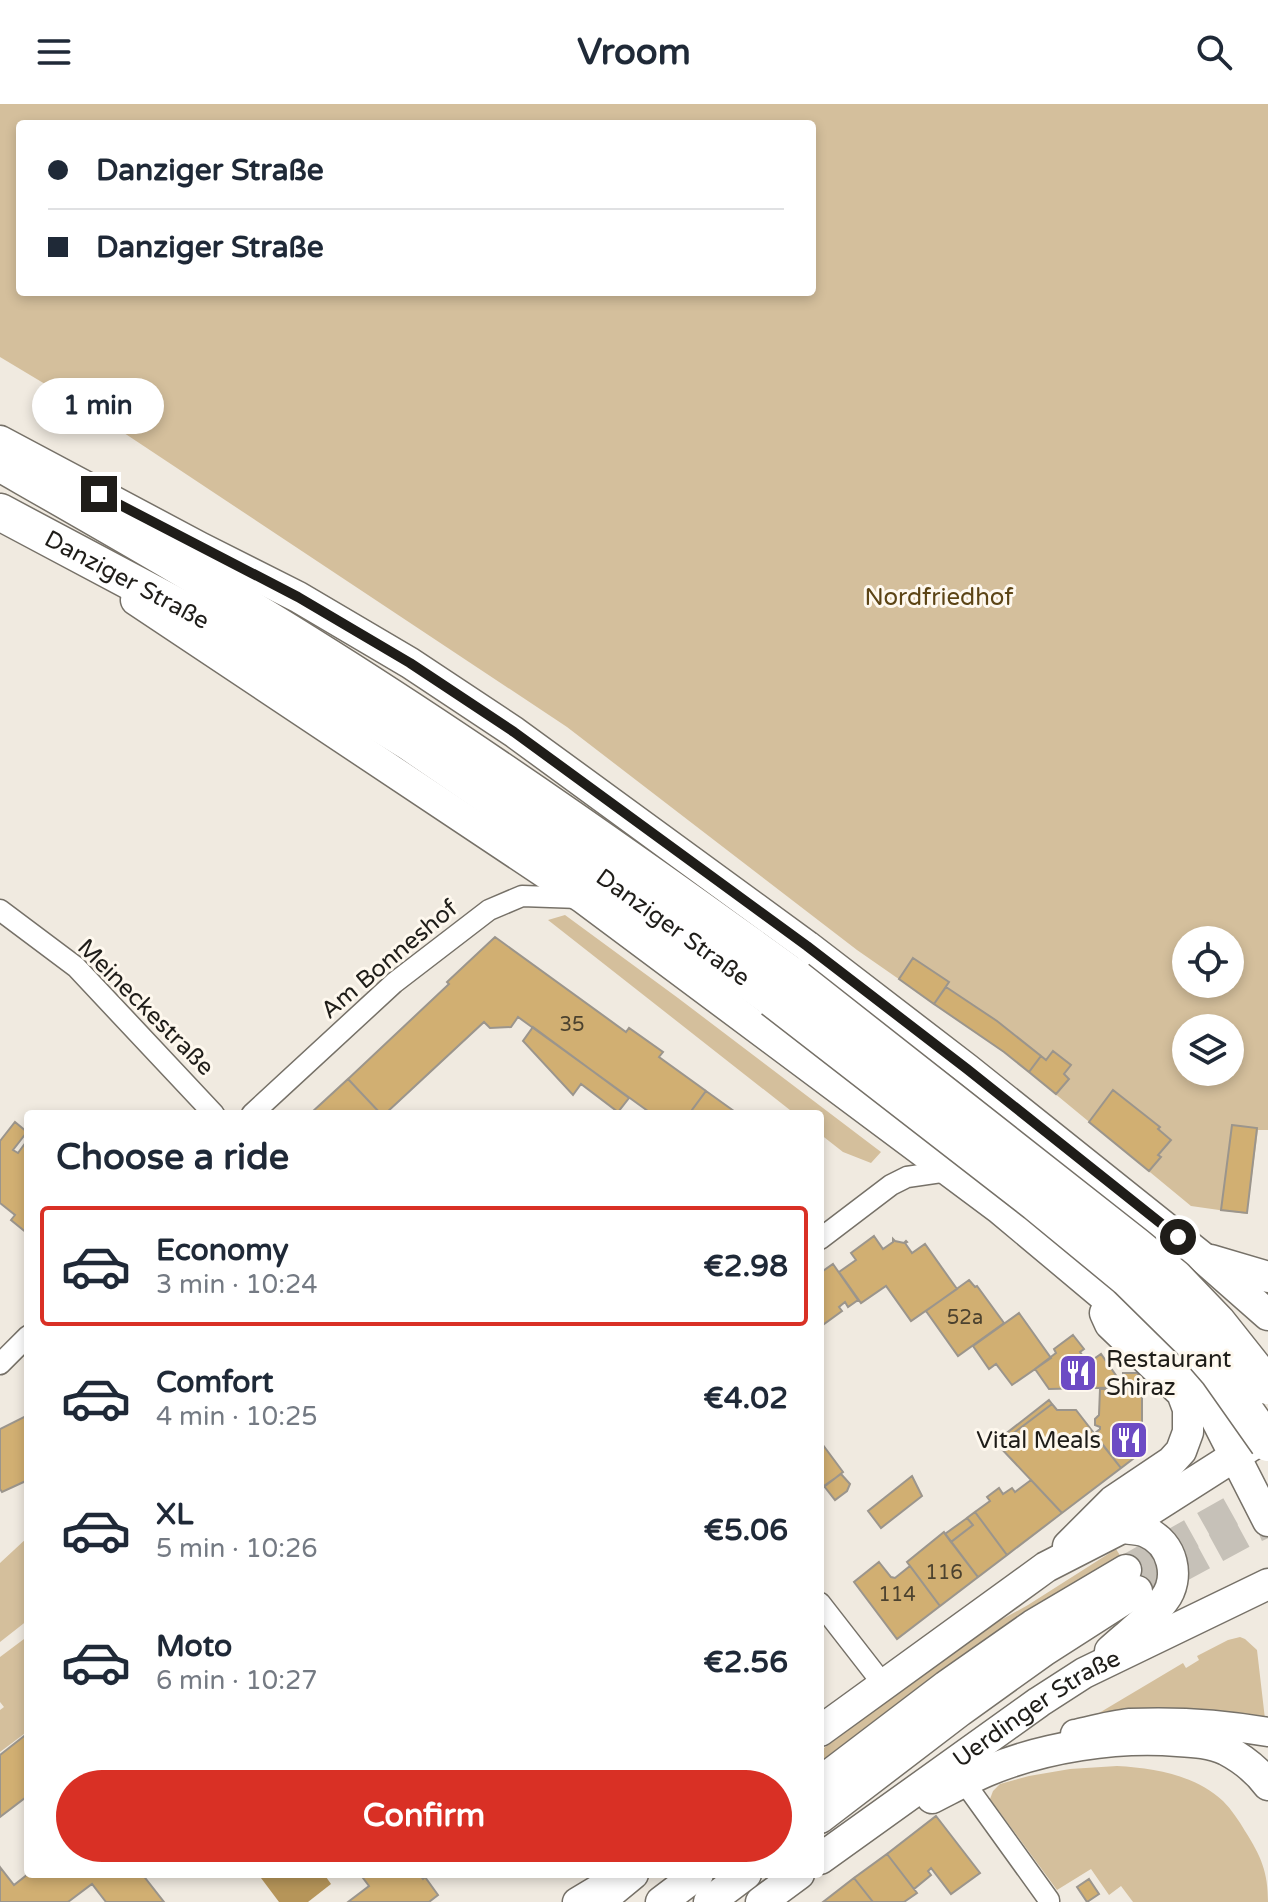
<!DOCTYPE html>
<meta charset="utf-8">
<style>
:root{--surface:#fff;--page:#f6f6f7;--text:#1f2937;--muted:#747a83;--line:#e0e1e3;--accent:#d93025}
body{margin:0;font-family:"Varela Round",sans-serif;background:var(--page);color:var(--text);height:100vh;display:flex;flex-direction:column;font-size:30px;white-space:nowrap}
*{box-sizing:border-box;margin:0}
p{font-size:26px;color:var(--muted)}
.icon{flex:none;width:44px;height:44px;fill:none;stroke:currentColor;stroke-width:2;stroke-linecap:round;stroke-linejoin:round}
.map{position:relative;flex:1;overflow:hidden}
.sheet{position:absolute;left:24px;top:1006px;width:800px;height:768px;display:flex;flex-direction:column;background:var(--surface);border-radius:8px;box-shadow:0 4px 12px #0003}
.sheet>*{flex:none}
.banner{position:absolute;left:16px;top:16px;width:800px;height:176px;border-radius:8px;box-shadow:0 4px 12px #0003;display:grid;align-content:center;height:176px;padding:0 32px;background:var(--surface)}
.fabs{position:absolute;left:1172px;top:822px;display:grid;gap:16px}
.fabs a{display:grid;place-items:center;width:72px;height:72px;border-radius:50%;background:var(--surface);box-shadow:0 4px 12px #0003;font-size:40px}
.end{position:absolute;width:36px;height:36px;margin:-18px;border:10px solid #1f1d19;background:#fff;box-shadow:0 0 0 4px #fff}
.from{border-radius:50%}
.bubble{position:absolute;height:56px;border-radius:28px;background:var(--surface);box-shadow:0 4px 12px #0003;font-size:26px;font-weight:700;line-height:56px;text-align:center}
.banner b{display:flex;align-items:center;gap:28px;height:76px;font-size:30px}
.banner b+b{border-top:2px solid var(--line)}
.banner i{width:20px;height:20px;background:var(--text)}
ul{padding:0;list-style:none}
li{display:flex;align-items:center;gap:24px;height:120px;margin:0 16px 12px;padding:0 16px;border:4px solid transparent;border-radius:8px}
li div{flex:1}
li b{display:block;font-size:30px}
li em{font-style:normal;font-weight:700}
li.current{border-color:var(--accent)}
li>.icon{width:72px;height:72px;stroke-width:1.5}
h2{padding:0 32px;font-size:36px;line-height:96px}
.cta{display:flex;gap:16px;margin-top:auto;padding:16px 32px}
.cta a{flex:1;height:92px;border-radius:48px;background:var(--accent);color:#fff;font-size:32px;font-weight:700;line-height:92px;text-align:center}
header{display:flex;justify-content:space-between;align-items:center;height:104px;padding:0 32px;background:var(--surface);font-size:36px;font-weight:700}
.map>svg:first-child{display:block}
.green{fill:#d4bf9c;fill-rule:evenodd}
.water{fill:#b69559}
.building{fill:#d1af72;stroke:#9b958c;stroke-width:2}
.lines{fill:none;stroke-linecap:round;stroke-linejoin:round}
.primary-tunnel{stroke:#c6c1b8;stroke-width:30;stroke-dasharray:30 15;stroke-linecap:butt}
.street-casing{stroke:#767168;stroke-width:23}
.secondary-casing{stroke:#767168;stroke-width:31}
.primary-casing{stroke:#767168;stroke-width:33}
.highway-casing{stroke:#767168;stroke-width:39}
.street{stroke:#fff;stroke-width:20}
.secondary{stroke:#fff;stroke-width:28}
.primary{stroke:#fff;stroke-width:30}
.highway{stroke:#fff;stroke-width:36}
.highway-bridge-casing{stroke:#767168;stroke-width:39;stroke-linecap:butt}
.highway-bridge{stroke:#fff;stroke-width:36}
.route{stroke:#1f1d19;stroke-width:10}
.labels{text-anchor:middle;stroke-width:6;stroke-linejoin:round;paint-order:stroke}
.number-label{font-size:20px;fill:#4c422f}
.street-label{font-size:24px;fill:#1f1d19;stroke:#fef8ee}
.park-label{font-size:24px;fill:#5c4415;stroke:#fef8ee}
.poi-label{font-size:24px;fill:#1f1d19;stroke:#fef8ee;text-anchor:start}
</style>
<header><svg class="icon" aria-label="menu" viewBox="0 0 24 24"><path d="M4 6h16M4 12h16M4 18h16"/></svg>Vroom<svg class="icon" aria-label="search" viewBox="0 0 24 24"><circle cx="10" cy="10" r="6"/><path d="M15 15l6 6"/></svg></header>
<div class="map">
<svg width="1268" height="1798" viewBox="0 0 1268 1798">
<rect width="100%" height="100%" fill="#f0eae0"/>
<path class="green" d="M 0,0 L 1268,0 L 1268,1026 L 1258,1026 L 1247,1110 L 1191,1102 L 1008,951 L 857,846 L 567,623 L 100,313 L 0,253 ZM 20,20 L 812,20 L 812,188 L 20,188 ZM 1186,836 L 1230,836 L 1230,880 L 1186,880 ZM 1186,924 L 1230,924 L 1230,968 L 1186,968 Z
M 565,811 L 678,894 L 881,1048 L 871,1059 L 843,1048 L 820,1030 L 820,1010 L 795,1010 L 548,816 Z
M 28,1433 L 28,1516 L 0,1538 L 0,1459 Z
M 1116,1445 L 1121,1453 L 890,1606 L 820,1659 L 820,1647 L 981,1527 L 1028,1501 Z
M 28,1532 L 28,1627 L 0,1648 L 0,1606 L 4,1603 L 0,1598 L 0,1553 Z
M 1240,1533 L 1245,1535 L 1257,1546 L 1265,1615 L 1152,1606 L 1099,1609 L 1183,1559 L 1186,1564 L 1199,1556 L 1197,1552 L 1228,1536 Z
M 1117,1662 C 1154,1664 1195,1671 1223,1697 C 1232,1706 1239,1717 1245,1727 C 1261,1752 1268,1768 1268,1798 L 1133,1798 L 1121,1782 L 1109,1791 L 1091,1765 L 1057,1786 L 990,1695 L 993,1687 L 1000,1680 L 1029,1672 L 1070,1665 Z"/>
<path class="water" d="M 258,1770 L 324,1770 L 331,1780 L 308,1798 L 279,1798 Z"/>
<path class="building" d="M 495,833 L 626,928 L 629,924 L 663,948 L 659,953 L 706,987 L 689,1010 L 652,1010 L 518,913 L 511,923 L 490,924 L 484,918 L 385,1010 L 381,1010 L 348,975 L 449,880 L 447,878 Z
M 913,854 L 949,878 L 934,900 L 899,875 Z
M 946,883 L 997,917 L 1041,952 L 1029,968 L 1004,948 L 934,900 Z
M 533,923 L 629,994 L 618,1008 L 581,980 L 573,991 L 523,937 Z
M 1053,947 L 1071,961 L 1064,970 L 1069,975 L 1056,990 L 1029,968 L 1041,952 L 1046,956 Z
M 348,975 L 381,1010 L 310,1010 L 311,1009 Z
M 1113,986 L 1160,1023 L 1158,1025 L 1171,1036 L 1158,1051 L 1161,1053 L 1149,1067 L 1089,1018 Z
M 706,987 L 738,1010 L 689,1010 Z
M 15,1018 L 27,1028 L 13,1046 L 18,1049 L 26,1038 L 28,1040 L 28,1130 L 11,1116 L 15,1111 L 0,1099 L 0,1037 Z
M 1232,1021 L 1257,1024 L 1247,1109 L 1221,1106 Z
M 874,1132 L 883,1145 L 893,1138 L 893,1135 L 895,1137 L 904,1139 L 906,1137 L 907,1138 L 905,1139 L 912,1149 L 925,1140 L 957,1185 L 911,1217 L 886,1182 L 861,1199 L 839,1168 L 856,1156 L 851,1149 Z
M 833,1160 L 858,1196 L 848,1203 L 845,1198 L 839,1203 L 842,1207 L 820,1223 L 820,1169 Z
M 969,1176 L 975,1183 L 977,1182 L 1004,1219 L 958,1252 L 926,1207 Z
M 1019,1209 L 1051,1254 L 1012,1281 L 996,1260 L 989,1265 L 973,1242 Z
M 1073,1231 L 1084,1245 L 1080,1248 L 1088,1259 L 1101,1250 L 1120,1277 L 1123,1277 L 1123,1269 L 1138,1269 L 1138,1283 L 1049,1285 L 1035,1265 L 1056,1249 L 1054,1245 Z
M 1100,1285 L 1142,1285 L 1142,1348 L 1121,1364 L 1094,1330 L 1100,1325 L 1100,1323 L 1095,1321 L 1095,1315 L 1099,1311 Z
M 1049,1296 L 1052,1300 L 998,1341 L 995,1338 Z
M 1052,1300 L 1057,1306 L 1076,1306 L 1121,1364 L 1062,1409 L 998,1341 Z
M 26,1312 L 28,1316 L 28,1376 L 2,1388 L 0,1385 L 0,1325 Z
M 820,1337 L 843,1368 L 820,1386 Z
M 841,1370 L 850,1380 L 847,1387 L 835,1396 L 824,1382 Z
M 912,1372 L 922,1392 L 881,1424 L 868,1407 Z
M 1031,1376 L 1062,1409 L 1007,1451 L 975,1408 L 990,1397 L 987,1393 L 999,1384 L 1003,1390 L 1012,1384 L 1015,1388 Z
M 975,1408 L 1007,1451 L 978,1473 L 951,1438 L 973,1421 L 967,1414 Z
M 967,1414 L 973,1421 L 951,1438 L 945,1430 Z
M 944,1428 L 978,1473 L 940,1502 L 907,1458 Z
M 879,1458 L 891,1473 L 895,1474 L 910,1462 L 940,1502 L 897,1535 L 854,1478 Z
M 28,1629 L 28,1698 L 25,1694 L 0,1713 L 0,1651 Z
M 936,1712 L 980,1769 L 951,1790 L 931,1764 L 928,1767 L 931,1771 L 914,1785 L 887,1750 Z
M 887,1750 L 917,1789 L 904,1798 L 873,1798 L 854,1774 Z
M 0,1763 L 14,1781 L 28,1770 L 142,1770 L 164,1798 L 106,1798 L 92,1780 L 68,1798 L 0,1798 Z
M 360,1770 L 419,1770 L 423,1775 L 425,1773 L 438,1791 L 429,1798 L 348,1798 L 369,1782 Z
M 854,1774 L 873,1798 L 823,1798 Z
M 1089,1775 L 1099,1790 L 1087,1798 L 1077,1783 Z"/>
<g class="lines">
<path class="primary-tunnel" d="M 1126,1466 L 1233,1406 L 1268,1391
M 1137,1487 L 1245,1428 L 1268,1418"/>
<defs>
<path id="street" d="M 0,806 L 76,863 L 214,1010
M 252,1010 L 394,879 L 489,806 L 522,792 L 579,794
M 820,1135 L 891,1081 L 907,1073 L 948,1067
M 0,1260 L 28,1232
M 820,1499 L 883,1580
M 964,1678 L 1049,1796 L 1049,1798"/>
<path id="secondary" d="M 1075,1630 C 1093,1626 1112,1621 1130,1619 C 1176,1617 1223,1620 1268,1628
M 577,1798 L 617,1774"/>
<g id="primary">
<path d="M 0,337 L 199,443 L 298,493 L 410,559 L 514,628 L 807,842 L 967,965 L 1202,1153 L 1268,1211"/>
<path d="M 136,496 L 583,794 L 1000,1105 L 1123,1208 L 1205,1269"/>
<path d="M 1211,1156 L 1268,1173"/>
<path d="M 1184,1276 L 1213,1309 L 1268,1417"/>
<path d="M 1068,1442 L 1113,1397 L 1171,1358 L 1181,1347 L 1188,1328 L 1188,1305 L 1182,1289 L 1110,1220 L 1105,1209"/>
<path d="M 1110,1547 C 1127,1531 1150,1515 1164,1496 C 1181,1474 1173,1439 1146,1428 C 1139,1425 1129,1425 1122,1424"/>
<path d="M 820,1627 L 1046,1463 L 1122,1424 L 1268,1331"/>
<path d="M 820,1678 L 946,1582 L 1033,1521 L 1126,1466"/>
<path d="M 932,1694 C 950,1685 968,1675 987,1667 C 1044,1643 1116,1632 1178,1637 C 1195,1638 1211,1639 1226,1646 C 1243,1655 1257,1666 1268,1681"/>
<path d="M 820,1714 L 960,1607 L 1045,1546 L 1137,1487"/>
<path id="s1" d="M 820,1755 L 1039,1598 L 1084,1569 L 1268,1480"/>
<path d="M 599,1798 L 633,1770"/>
<path d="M 661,1798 L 698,1770"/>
<path d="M 709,1798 L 746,1770"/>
<path d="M 761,1798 L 799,1770"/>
</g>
<g id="highway">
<path d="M 0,359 C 110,422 221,485 328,553 C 488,654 643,764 797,875"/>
<path id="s2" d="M 0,408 L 265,549 L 409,638 L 532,722 L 773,895"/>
</g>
</defs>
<use href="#street" class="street-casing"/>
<use href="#secondary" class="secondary-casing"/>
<use href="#primary" class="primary-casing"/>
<use href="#highway" class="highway-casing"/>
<use href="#street" class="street"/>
<use href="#secondary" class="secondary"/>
<use href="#primary" class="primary"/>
<use href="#highway" class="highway"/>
<defs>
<path id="highway-bridge" d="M 797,875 L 1135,1141 L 1175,1174 L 1218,1219 L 1268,1282
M 773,895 L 1036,1099 L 1127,1174 L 1192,1238 L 1218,1268 L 1268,1339"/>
</defs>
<use href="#highway-bridge" class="highway-bridge-casing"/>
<use href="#highway-bridge" class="highway-bridge"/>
</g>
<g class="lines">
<path class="route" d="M 99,390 L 298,493 L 410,559 L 514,628 L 807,842 L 967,965 L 1178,1133"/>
</g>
<defs>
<symbol id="restaurant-square" viewBox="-11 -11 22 22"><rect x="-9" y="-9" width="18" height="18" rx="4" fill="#6d4bc4" stroke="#fef8ee"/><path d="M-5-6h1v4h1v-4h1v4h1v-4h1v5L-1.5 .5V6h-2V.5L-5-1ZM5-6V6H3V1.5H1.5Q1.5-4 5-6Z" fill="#fff"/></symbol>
</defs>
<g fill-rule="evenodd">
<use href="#restaurant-square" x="1056" y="1247" width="44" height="44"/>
<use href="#restaurant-square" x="1107" y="1314" width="44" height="44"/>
</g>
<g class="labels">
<g class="number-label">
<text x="572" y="927">35</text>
<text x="965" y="1220">52a</text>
<text x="944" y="1475">116</text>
<text x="897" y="1497">114</text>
</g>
<g class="street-label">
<text dy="8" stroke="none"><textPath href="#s2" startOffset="144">Danziger Straße</textPath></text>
<text dy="8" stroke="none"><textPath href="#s2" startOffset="792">Danziger Straße</textPath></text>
<text transform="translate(389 855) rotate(-40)" y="8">Am Bonneshof</text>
<text transform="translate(146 903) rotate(45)" y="8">Meineckestraße</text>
<text dy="8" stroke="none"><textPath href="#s1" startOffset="264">Uerdinger Straße</textPath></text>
</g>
<g class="park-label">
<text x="939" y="501">Nordfriedhof</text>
</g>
<g class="poi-label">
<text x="1106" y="1263">Restaurant<tspan x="1106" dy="28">Shiraz</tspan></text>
<text x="1101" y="1344" text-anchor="end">Vital Meals</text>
</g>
</g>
</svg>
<div class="fabs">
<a><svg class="icon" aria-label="locate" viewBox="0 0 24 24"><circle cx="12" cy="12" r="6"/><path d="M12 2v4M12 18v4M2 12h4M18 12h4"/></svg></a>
<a><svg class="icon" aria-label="layers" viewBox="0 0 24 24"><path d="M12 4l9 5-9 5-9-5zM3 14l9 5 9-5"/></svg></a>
</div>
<i class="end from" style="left:1178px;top:1133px"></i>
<i class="end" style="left:99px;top:390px"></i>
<div class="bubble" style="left:32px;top:274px;width:132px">1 min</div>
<div class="banner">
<b><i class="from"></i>Danziger Straße</b>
<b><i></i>Danziger Straße</b>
</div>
<section class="sheet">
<h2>Choose a ride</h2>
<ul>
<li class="current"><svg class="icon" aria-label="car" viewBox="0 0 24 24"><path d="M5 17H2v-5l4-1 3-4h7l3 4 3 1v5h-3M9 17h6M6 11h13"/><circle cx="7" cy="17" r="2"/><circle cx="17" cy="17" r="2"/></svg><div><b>Economy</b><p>3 min · 10:24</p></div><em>€2.98</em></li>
<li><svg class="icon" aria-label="car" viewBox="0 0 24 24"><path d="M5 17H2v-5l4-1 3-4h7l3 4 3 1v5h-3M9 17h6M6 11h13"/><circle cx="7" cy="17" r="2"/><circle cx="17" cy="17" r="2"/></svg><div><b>Comfort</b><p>4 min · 10:25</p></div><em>€4.02</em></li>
<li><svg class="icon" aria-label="car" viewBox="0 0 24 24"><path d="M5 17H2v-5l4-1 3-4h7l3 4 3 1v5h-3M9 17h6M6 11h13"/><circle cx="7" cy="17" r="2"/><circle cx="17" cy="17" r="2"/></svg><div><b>XL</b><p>5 min · 10:26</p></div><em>€5.06</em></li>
<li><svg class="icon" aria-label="car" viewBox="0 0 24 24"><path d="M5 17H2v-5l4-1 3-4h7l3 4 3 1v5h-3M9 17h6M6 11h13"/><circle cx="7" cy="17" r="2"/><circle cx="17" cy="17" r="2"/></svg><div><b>Moto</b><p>6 min · 10:27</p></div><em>€2.56</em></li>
</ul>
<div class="cta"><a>Confirm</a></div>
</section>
</div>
